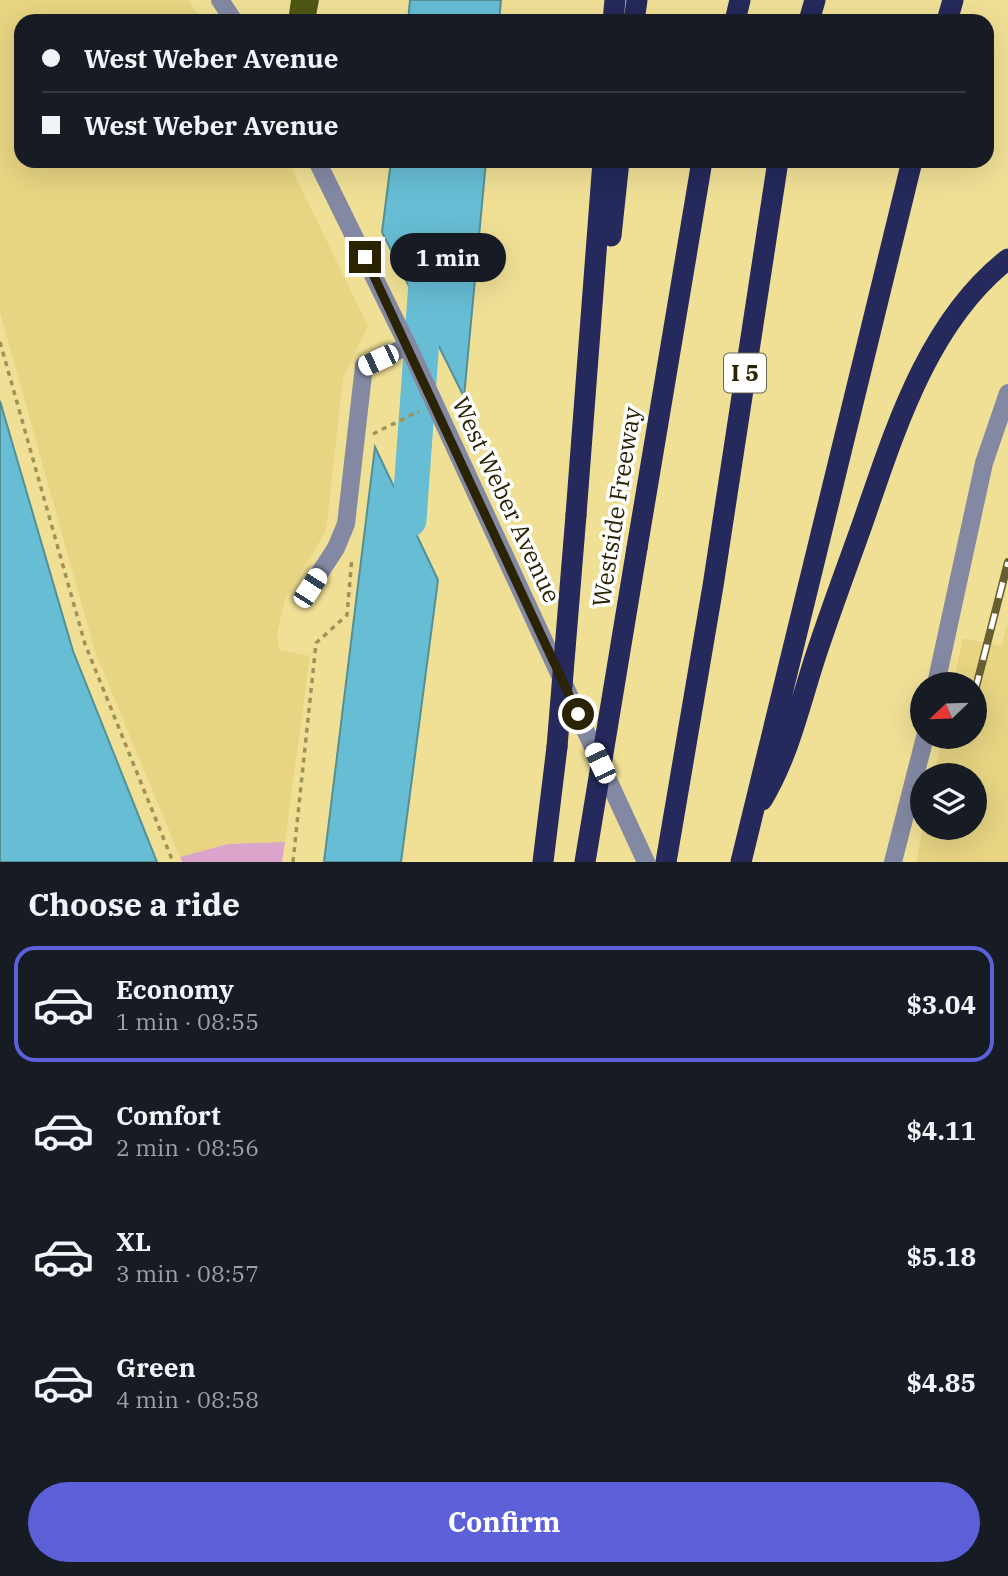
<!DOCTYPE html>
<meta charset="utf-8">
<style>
:root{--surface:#171b24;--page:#242831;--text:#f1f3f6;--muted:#9ea1a6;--line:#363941;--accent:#5c61d9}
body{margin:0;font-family:"IBM Plex Serif",serif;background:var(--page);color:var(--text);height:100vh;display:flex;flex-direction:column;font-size:26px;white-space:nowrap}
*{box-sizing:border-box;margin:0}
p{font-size:23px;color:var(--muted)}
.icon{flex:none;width:38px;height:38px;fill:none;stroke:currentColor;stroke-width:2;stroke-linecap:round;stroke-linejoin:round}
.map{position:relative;height:862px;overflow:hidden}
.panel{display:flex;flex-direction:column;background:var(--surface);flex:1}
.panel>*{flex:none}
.hud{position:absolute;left:14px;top:14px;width:980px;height:154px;border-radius:21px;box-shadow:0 7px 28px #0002;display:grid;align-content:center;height:154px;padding:0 28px;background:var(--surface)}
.needle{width:46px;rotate:247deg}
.tools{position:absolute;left:910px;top:672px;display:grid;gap:14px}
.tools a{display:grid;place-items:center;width:77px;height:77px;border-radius:50%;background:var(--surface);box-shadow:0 7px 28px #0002;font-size:35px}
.end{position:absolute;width:32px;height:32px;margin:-16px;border:9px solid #2a2304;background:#fff;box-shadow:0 0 0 4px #fff}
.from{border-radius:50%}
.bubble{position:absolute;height:49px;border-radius:24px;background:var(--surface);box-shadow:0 7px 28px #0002;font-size:23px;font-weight:700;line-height:49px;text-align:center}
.car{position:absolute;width:21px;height:42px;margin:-21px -10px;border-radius:9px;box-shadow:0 0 5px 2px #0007;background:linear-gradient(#fff 24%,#345 0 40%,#fff 0 76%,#345 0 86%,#fff 0)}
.hud b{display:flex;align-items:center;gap:24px;height:66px;font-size:26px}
.hud b+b{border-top:2px solid var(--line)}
.hud i{width:18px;height:18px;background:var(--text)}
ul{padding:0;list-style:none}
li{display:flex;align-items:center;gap:21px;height:116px;margin:0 14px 10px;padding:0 14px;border:4px solid transparent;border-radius:21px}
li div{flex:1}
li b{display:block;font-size:26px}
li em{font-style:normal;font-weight:700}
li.selected{border-color:var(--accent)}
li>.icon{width:63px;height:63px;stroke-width:1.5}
h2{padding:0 28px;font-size:32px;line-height:84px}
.action{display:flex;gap:14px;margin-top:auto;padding:14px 28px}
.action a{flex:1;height:80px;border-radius:42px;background:var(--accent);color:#fff;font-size:28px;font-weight:700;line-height:80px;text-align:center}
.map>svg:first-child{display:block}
.built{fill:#e7d583}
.green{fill:#dba4cb}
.water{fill:#67bdd4;stroke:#558f96;stroke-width:2}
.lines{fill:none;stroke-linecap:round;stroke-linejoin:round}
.river{stroke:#67bdd4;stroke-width:35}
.building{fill:#4e5714}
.path{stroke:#9e9159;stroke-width:3.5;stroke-dasharray:5 5;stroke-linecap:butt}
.minor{stroke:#8489a3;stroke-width:18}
.highway{stroke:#25295b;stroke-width:21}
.rail-casing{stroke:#675e31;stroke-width:8}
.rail{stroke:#fff;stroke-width:5;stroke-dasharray:16;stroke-linecap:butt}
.highway-bridge{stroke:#25295b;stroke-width:21}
.route{stroke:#2a2304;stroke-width:9}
.labels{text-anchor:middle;stroke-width:7;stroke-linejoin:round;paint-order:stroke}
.shield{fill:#fff;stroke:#6a654f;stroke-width:2}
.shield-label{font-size:23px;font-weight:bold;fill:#2a2304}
.street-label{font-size:24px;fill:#2a2304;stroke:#fff}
</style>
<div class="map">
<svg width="1008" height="862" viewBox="0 0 1008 862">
<rect width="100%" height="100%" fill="#f0e096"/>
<path class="built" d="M 0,0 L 188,0 L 203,21 L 21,21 L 21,161 L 288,161 L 368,326 L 343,378 L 326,531 L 286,597 L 277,633 L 279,650 L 310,656 L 285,842 L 228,844 L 180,857 L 95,652 L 0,312 Z
M 1008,622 L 1008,862 L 916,862 L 923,828 L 975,828 L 975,775 L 934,775 L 942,737 L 975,737 L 975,684 L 953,684 L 963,638 L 1001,646 Z"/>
<path class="green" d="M 285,842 L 282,862 L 182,862 L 180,857 L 228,844 Z"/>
<path class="water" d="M 410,0 L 501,0 L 499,21 L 408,21 Z
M 391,161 L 486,161 L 464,397 L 382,232 Z
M 0,401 L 73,651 L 157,862 L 0,862 Z
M 375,447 L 438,580 L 401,862 L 324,862 Z"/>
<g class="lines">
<path class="river" d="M 409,520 L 427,269"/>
</g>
<path class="building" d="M 291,0 L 319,0 L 315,21 L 292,21 L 294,14 L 289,14 Z"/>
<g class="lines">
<path class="path" d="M 0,342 L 85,644 L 173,862
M 373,434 L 419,411
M 293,862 L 316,643 L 347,615 L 352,557"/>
<path class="minor" d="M 220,0 L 234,21
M 317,161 L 408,346 L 646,862
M 310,588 L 336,548 L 346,524 L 364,366 L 408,346
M 936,684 L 984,463 L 1008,393
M 893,862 L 925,737"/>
<path class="highway" d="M 613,21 L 615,0
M 634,21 L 637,0
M 735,21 L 740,0
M 809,21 L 815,0
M 947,21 L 953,0
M 611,236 L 619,161
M 576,515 L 603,161
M 637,548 L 702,161
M 762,800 C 788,757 799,708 814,661 C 829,615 846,570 862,525 C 894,433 927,322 1008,259
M 543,862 L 557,747
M 666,862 L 713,586 L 778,161
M 741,862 L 912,161"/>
<defs>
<path id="rail" d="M 975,691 L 1008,562"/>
</defs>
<use href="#rail" class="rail-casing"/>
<use href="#rail" class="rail"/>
<path class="highway-bridge" d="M 557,747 L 576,515
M 585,862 L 637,548"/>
</g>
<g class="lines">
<path class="route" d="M 365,257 L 578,714"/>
</g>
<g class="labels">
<rect class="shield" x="724" y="353.5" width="42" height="39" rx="5"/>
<g class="shield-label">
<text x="745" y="381">I 5</text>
</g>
<g class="street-label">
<text transform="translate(506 500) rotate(65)" y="8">West Weber Avenue</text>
<text transform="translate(617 507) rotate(-81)" y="8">Westside Freeway</text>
</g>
</g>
</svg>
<div class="tools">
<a><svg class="needle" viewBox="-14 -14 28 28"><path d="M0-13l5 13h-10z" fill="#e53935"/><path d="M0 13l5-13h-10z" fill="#9ea1a6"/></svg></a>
<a><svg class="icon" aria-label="layers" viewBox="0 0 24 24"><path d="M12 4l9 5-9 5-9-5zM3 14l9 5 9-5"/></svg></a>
</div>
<i class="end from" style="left:578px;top:714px"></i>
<i class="end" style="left:365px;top:257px"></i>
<div class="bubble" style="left:390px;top:233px;width:116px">1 min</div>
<i class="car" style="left:378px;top:360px;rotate:245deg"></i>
<i class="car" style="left:310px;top:588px;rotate:33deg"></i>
<i class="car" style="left:600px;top:763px;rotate:335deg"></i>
<div class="hud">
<b><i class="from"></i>West Weber Avenue</b>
<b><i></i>West Weber Avenue</b>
</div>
</div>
<section class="panel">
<h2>Choose a ride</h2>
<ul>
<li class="selected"><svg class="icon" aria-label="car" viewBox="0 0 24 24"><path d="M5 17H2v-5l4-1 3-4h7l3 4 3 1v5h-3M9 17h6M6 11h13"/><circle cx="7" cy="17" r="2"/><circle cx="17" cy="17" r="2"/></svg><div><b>Economy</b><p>1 min · 08:55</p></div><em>$3.04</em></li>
<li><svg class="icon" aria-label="car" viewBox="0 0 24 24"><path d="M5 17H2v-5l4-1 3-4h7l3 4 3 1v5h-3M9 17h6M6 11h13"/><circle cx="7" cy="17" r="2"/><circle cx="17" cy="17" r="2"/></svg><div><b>Comfort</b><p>2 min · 08:56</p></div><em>$4.11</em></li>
<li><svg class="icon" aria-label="car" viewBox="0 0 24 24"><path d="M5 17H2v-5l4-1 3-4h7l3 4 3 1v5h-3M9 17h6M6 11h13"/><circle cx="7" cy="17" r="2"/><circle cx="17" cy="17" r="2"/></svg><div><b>XL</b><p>3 min · 08:57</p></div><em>$5.18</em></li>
<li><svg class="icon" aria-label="car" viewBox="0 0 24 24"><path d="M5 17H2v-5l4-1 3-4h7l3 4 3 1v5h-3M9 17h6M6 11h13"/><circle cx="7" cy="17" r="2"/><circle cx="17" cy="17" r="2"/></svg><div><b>Green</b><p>4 min · 08:58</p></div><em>$4.85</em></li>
</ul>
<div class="action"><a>Confirm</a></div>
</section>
